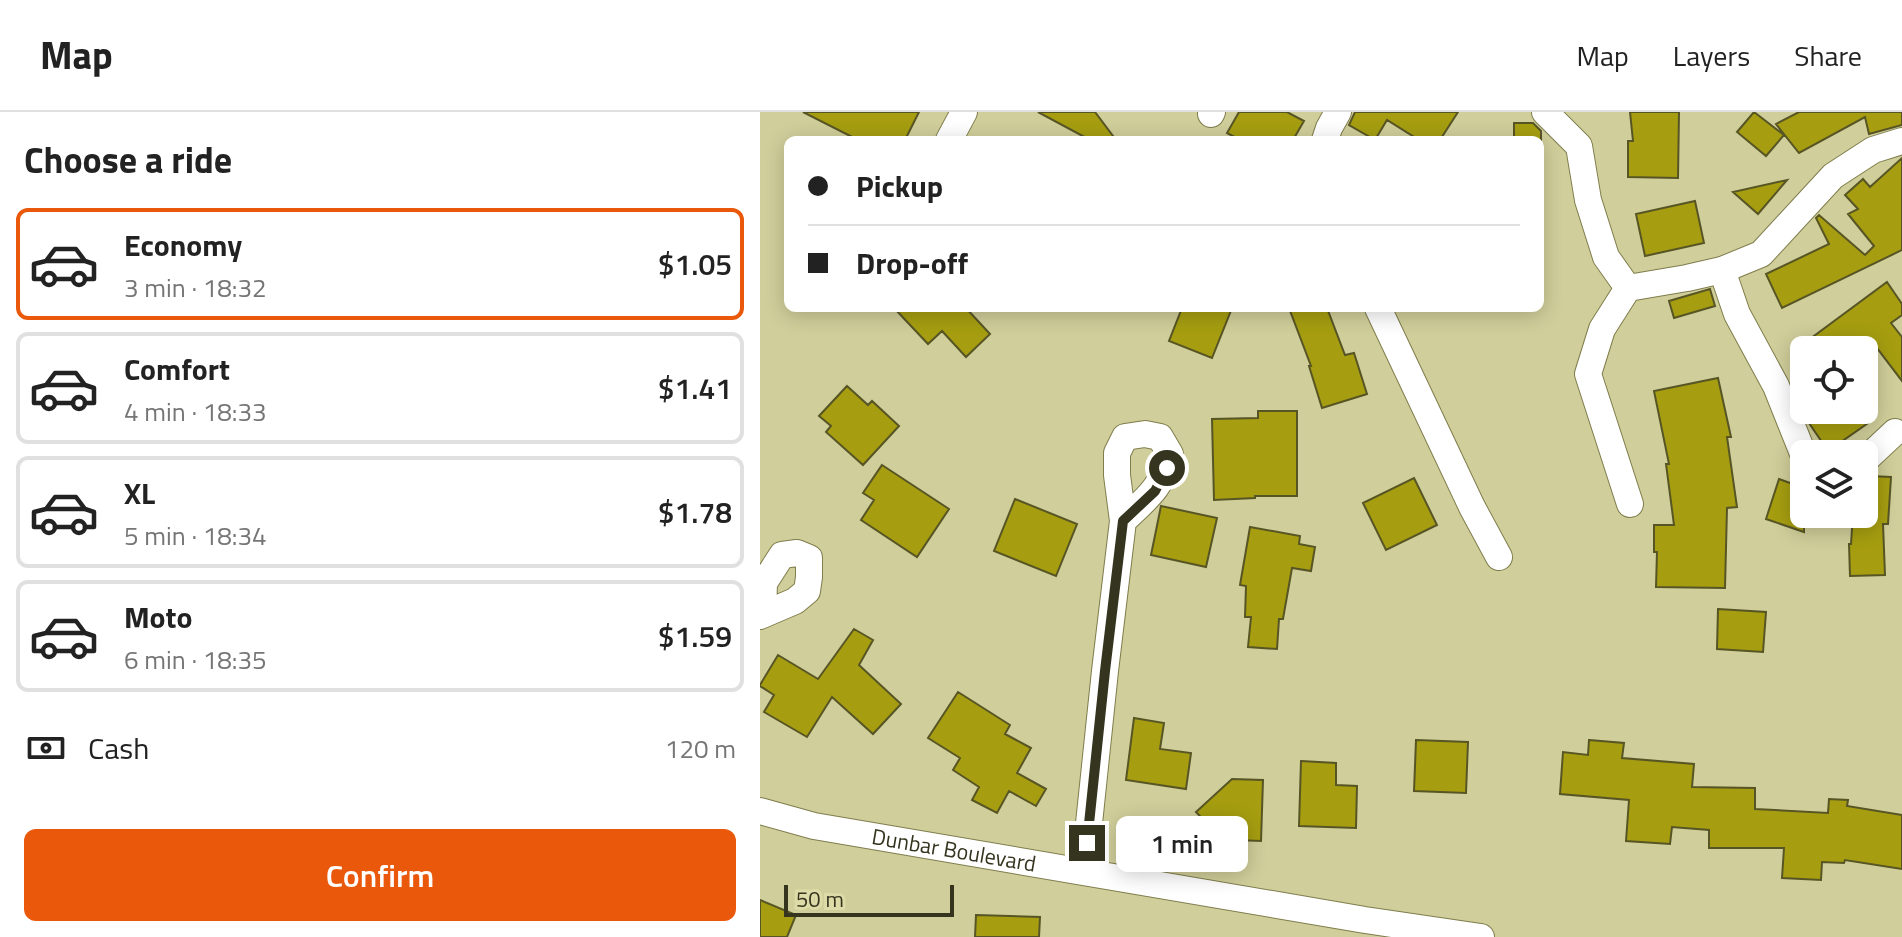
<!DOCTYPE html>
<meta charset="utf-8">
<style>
:root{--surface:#fff;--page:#f2f2f2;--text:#222;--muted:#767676;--line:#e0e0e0;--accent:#ea580c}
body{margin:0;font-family:"Titillium Web",sans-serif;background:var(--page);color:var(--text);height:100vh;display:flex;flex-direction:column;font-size:30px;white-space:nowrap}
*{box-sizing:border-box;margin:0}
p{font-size:26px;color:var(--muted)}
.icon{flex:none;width:44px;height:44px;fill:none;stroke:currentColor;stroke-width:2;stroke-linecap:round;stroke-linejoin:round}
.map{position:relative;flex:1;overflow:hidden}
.details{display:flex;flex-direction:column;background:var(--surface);width:760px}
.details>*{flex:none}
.hud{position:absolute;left:24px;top:24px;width:760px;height:176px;border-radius:12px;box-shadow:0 4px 20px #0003;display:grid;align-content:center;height:176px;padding:0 24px;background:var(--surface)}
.controls{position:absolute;left:1030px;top:224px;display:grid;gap:16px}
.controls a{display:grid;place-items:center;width:88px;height:88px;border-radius:12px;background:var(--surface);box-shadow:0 4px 20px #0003;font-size:40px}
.scale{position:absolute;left:24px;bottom:20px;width:170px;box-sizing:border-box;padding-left:8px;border:4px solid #35341f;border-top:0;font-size:22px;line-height:28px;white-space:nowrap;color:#35341f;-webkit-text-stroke:6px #dddba7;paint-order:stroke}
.end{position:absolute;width:36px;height:36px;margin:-18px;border:10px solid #35341f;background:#fff;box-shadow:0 0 0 4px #fff}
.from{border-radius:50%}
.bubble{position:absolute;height:56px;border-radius:12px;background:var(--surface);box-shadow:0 4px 20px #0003;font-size:26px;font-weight:600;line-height:56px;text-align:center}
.hud b{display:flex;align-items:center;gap:28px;height:76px;font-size:30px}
.hud b+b{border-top:2px solid var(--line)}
.hud i{width:20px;height:20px;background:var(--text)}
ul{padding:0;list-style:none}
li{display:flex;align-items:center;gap:24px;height:112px;margin:0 16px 12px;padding:0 8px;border:4px solid var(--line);border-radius:12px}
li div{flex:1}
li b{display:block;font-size:30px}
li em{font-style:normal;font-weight:600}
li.selected{border-color:var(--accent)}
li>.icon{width:72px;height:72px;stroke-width:1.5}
h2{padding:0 24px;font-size:36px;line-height:96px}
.pay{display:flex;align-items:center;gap:20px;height:88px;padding:0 24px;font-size:30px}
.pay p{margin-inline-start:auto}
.primary-button{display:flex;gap:16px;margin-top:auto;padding:16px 24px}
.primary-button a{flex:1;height:92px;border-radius:12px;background:var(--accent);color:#fff;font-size:32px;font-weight:600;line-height:92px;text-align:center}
header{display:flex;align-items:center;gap:48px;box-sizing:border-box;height:112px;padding:0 40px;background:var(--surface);border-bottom:2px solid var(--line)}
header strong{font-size:38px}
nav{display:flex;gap:44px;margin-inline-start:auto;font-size:28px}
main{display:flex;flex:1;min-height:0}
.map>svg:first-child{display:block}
.building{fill:#a69e10;stroke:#585525;stroke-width:2}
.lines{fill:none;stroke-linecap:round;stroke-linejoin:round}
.street-casing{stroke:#7f7d4c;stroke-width:28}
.street{stroke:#fff;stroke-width:26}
.route{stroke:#35341f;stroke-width:10}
.labels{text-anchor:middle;stroke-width:6;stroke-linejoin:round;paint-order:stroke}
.street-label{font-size:22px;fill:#35341f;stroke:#dddba7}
</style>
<header>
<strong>Map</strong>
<nav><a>Map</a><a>Layers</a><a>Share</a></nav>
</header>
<main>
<section class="details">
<h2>Choose a ride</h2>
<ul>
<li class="selected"><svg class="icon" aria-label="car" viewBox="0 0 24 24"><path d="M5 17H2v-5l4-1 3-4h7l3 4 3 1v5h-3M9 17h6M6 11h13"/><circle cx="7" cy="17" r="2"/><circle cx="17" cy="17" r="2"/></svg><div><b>Economy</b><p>3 min · 18:32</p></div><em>$1.05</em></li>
<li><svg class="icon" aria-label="car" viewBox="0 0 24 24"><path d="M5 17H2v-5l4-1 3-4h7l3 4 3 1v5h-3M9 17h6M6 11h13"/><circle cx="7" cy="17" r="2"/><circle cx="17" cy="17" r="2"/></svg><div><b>Comfort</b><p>4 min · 18:33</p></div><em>$1.41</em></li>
<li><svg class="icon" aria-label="car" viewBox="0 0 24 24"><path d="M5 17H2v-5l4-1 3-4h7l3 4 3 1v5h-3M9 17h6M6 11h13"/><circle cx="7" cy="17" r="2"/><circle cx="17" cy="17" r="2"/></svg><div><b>XL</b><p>5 min · 18:34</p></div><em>$1.78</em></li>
<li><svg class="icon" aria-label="car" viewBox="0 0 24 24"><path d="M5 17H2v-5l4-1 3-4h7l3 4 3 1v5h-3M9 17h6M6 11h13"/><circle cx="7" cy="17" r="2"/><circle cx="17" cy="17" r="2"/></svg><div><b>Moto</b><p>6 min · 18:35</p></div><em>$1.59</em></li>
</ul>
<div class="pay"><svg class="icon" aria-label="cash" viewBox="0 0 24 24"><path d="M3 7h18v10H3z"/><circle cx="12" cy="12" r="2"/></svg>Cash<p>120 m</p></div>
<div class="primary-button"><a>Confirm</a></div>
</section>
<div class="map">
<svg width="1142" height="825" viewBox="0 0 1142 825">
<rect width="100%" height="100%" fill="#d0ce9a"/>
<path class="building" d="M 43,0 L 159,0 L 145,28 L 98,28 Z
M 278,0 L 335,0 L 356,28 L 330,28 Z
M 479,0 L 527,0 L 544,9 L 533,28 L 480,28 L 467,21 Z
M 595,0 L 698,0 L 680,28 L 659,28 L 627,8 L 615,28 L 589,13 Z
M 870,0 L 919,0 L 918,66 L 868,65 L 868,29 L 873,29 Z
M 994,0 L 1024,23 L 1006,44 L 977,20 Z
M 1039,0 L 1142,0 L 1142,13 L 1109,22 L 1105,5 L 1039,41 L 1016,12 Z
M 754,11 L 773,11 L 781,19 L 781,28 L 754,28 Z
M 1142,46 L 1142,138 L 1022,196 L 1006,162 L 1069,132 L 1056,106 L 1059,103 L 1105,143 L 1114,134 L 1088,102 L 1098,97 L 1085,83 L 1103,67 L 1110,75 Z
M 1027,68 L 998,102 L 973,80 Z
M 935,89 L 944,131 L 885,144 L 876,102 Z
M 1127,170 L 1142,192 L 1142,203 L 1131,211 L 1142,225 L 1142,269 L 1110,227 L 1095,238 L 1035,238 Z
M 950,177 L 955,194 L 914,206 L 909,189 Z
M 134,196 L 206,196 L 230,222 L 206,245 L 182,219 L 168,232 Z
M 422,196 L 472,196 L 452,246 L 409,229 Z
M 529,196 L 567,196 L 585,243 L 594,241 L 607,282 L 562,296 L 549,254 L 551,254 Z
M 958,266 L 971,325 L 967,325 L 977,395 L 967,396 L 965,476 L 896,475 L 897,440 L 894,440 L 894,413 L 914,413 L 906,352 L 909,352 L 894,279 Z
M 87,274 L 108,293 L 112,289 L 139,314 L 103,353 L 66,320 L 71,314 L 59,304 Z
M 1043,298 L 1103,298 L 1111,309 L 1068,339 L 1047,308 Z
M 498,299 L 537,299 L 537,384 L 495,384 L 495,386 L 454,388 L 452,307 L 498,306 Z
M 122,353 L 189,397 L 157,445 L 101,408 L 114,388 L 103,381 Z
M 1110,364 L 1131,365 L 1128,412 L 1123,412 L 1125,463 L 1090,464 L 1089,432 L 1091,432 L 1093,402 L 1104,402 L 1104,365 Z
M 654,366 L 677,413 L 626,438 L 603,391 Z
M 1019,367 L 1044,376 L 1044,420 L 1006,407 Z
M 255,387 L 317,412 L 296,464 L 234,439 Z
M 401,394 L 457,406 L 446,455 L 391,443 Z
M 490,415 L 540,424 L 539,432 L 555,435 L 551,459 L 532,456 L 523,507 L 519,507 L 517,537 L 488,535 L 491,505 L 485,505 L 486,474 L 480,473 Z
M 958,497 L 1006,500 L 1003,540 L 957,537 Z
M 94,517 L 113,528 L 99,553 L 141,592 L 113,622 L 72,585 L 47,625 L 4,600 L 14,583 L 0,574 L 0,573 L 18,543 L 58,567 Z
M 198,580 L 250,613 L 245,622 L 271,636 L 257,661 L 286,677 L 276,694 L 249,679 L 237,701 L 212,688 L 219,675 L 193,658 L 200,646 L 168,626 Z
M 374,606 L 404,611 L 400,637 L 431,641 L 426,677 L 366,668 Z
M 656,628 L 708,630 L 706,681 L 654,679 Z
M 829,628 L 864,631 L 862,646 L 934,652 L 932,675 L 995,676 L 995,697 L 1068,701 L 1069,687 L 1088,688 L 1087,694 L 1142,703 L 1142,757 L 1085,748 L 1084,751 L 1062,750 L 1061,768 L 1022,766 L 1024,736 L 949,736 L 949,718 L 912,715 L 910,732 L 866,729 L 869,688 L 800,682 L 803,640 L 828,643 Z
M 541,649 L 576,651 L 576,673 L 597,674 L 596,716 L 539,714 Z
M 472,667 L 503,668 L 501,729 L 475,728 L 456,721 L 436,700 Z
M 0,788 L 36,803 L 27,825 L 0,825 Z
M 216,803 L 280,805 L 279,825 L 215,825 Z"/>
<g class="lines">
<defs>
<g id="street">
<path d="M 785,0 L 819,34 L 828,88 L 846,145 L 868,176 L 927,166 L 962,158 L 1001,142 L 1073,64 L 1113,38 L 1142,29"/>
<path d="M 451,2 L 452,0"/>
<path d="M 189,28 L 204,0"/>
<path d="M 565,28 L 569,16 L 578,0"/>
<path d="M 962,158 L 977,202 L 1016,274 L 1044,344"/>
<path d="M 868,176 L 842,217 L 828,262 L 870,392"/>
<path d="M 618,196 L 712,395 L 739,445"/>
<path d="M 1104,349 L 1135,320"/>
<path d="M 0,504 L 35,489 L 47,479 L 49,465 L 49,446 L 37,441 L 22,443 L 4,471 L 3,502"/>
<path id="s1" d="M 0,699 L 54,714 L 605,808 L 721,825"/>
<path d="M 324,759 L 345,559 L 363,409 L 357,363 L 357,341 L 365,325 L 385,322 L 400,325 L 410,342 C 404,374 385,388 363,409"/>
</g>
</defs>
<use href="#street" class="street-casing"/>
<use href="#street" class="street"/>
</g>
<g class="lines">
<path class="route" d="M 327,731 L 345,559 L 363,409 L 395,379 L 407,356"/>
</g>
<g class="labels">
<g class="street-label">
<text dy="8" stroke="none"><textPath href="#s1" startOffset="198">Dunbar Boulevard</textPath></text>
</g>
</g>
</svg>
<div class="controls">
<a><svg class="icon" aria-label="locate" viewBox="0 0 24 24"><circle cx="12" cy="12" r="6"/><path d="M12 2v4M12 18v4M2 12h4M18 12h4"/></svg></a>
<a><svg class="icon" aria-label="layers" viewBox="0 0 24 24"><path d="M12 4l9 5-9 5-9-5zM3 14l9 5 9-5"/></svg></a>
</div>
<div class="scale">50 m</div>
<i class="end from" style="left:407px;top:356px"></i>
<i class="end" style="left:327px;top:731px"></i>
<div class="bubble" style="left:356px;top:704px;width:132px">1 min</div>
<div class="hud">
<b><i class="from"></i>Pickup</b>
<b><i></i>Drop-off</b>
</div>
</div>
</main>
